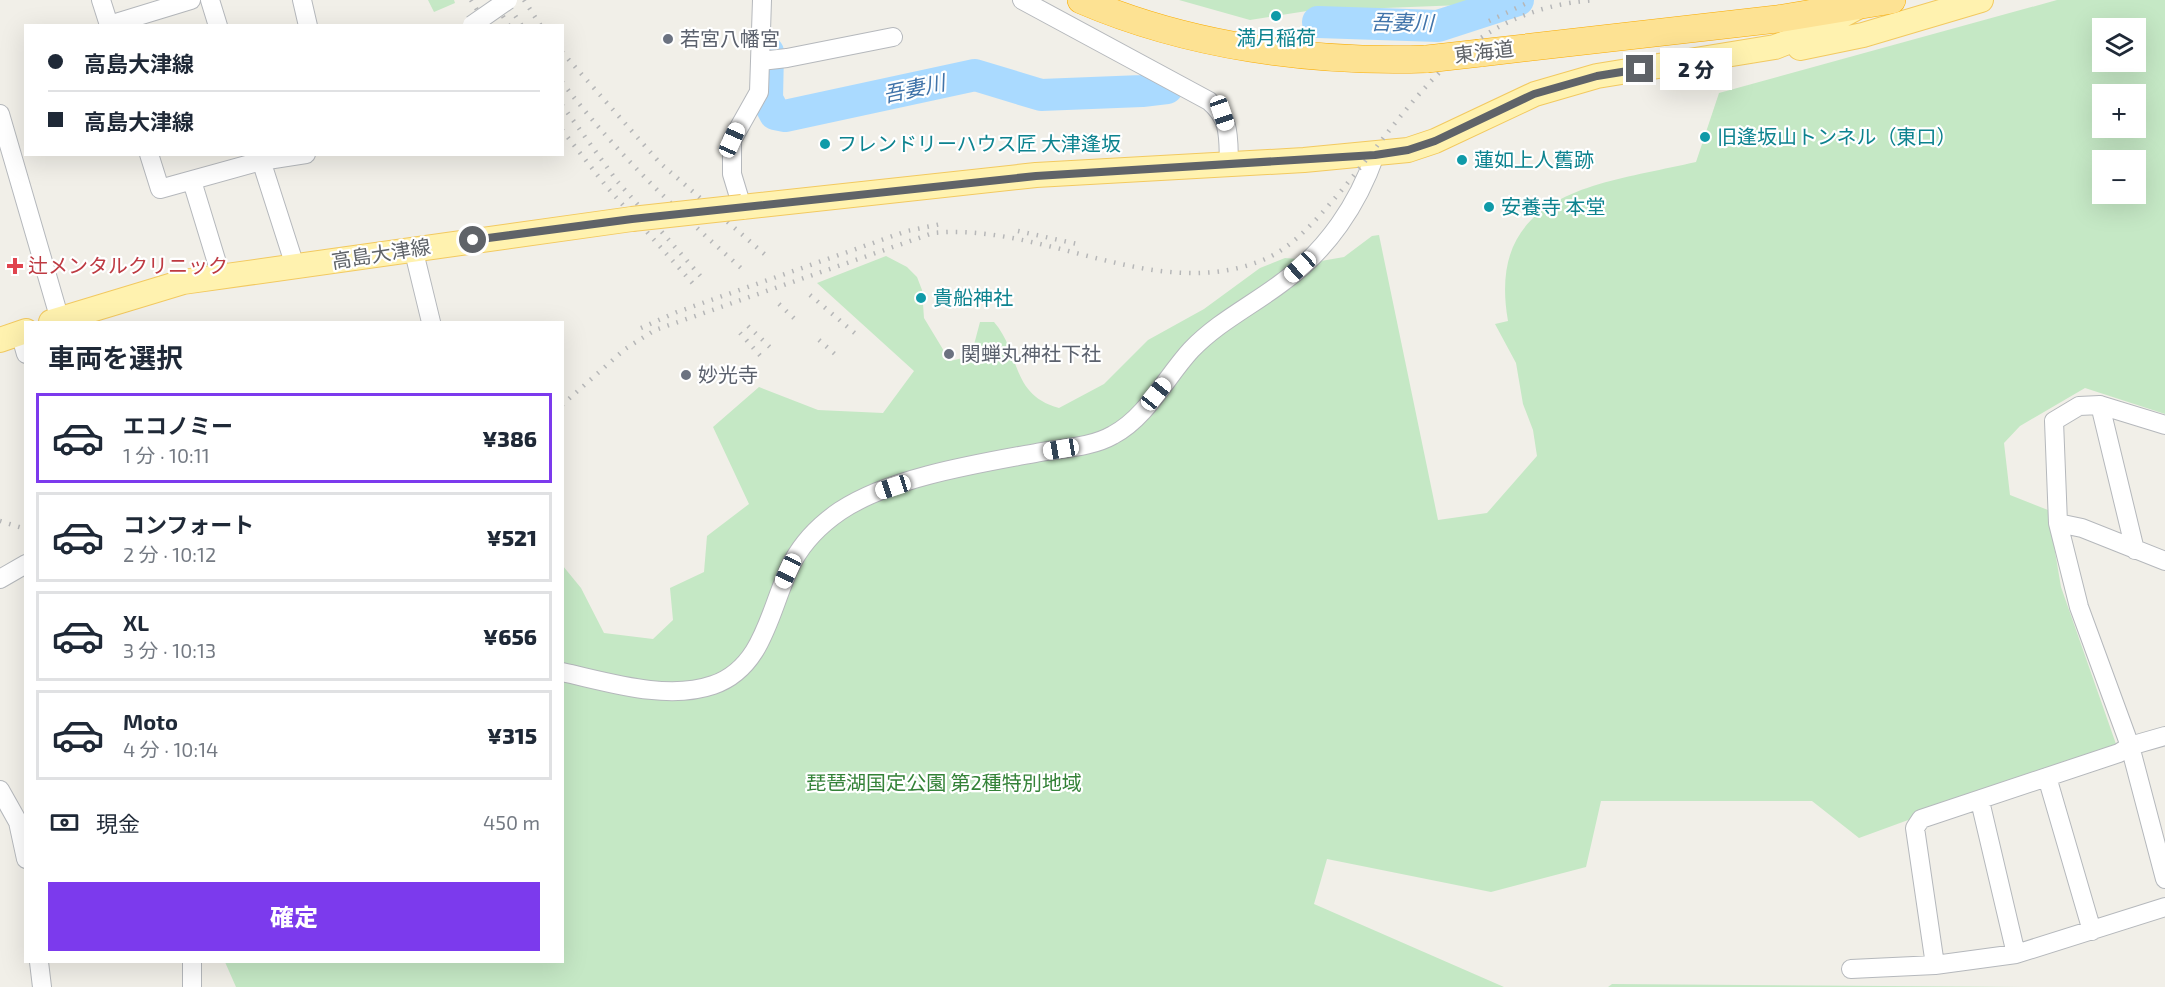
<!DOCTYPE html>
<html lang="ja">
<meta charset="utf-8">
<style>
:root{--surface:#fff;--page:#f6f6f7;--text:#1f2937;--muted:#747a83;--line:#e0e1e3;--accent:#7c3aed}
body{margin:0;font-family:"Exo 2","Noto Sans JP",sans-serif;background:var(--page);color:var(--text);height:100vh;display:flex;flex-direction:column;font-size:22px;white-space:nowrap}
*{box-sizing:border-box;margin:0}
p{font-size:20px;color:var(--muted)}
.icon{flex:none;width:33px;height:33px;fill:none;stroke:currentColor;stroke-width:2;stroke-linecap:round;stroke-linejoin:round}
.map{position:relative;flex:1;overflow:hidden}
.details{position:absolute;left:24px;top:321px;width:540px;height:642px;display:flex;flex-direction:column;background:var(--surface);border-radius:0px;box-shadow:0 6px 24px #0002}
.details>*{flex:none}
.top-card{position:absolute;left:24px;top:24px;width:540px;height:132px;border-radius:0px;box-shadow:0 6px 24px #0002;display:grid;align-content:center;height:132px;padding:0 24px;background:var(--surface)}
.buttons{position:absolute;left:2092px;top:18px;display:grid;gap:12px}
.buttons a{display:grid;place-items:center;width:54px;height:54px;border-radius:0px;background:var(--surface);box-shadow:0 6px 24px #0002;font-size:30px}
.end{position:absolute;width:27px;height:27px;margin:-14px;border:8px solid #5f6368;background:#fff;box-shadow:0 0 0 3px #fff}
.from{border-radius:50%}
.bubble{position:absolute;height:42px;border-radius:0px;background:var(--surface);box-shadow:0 6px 24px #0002;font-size:20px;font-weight:800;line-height:42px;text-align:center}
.car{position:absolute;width:18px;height:36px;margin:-18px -9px;border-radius:8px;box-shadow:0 0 4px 2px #0007;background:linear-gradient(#fff 24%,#345 0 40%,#fff 0 76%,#345 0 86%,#fff 0)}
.top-card b{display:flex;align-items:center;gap:21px;height:57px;font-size:22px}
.top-card b+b{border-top:2px solid var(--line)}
.top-card i{width:15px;height:15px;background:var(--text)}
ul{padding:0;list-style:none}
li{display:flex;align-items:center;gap:18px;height:90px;margin:0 12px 9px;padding:0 12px;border:3px solid var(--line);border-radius:0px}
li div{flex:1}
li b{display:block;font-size:22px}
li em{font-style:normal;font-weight:800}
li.on{border-color:var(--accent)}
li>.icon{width:54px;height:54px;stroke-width:1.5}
h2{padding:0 24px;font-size:27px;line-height:72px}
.pay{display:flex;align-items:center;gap:15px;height:66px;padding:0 24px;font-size:22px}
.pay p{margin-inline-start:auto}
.primary-button{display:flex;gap:12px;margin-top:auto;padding:12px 24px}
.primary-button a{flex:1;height:69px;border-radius:0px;background:var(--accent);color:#fff;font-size:24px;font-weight:800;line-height:69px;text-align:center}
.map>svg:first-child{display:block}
.green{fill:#c5e8c5;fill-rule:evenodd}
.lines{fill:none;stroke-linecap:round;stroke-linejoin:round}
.river{stroke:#aadaff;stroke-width:32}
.minor-casing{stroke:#b5b8bc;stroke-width:20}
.major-casing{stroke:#f2c960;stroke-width:26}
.highway-casing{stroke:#f9ab00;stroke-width:28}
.minor{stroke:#fff;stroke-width:18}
.major{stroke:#fff2af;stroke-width:24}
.highway{stroke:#fde293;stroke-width:27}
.rail{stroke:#b6b7b8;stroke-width:4.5;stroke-dasharray:1.5 8;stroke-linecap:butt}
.minor-bridge-casing{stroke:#b5b8bc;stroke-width:20;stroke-linecap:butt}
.major-bridge-casing{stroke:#f2c960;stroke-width:26;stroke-linecap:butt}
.highway-bridge-casing{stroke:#f9ab00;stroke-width:28;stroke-linecap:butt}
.minor-bridge{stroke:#fff;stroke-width:18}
.major-bridge{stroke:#fff2af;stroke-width:24}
.highway-bridge{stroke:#fde293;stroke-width:27}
.route{stroke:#5f6368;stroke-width:8}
.culture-dot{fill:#0f9aa8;stroke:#fff;stroke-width:2}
.worship-dot{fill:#6b7280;stroke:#fff;stroke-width:2}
.health-dot{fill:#e0444e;stroke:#fff;stroke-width:2}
.labels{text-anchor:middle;stroke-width:4.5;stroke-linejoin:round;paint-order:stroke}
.culture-label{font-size:20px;fill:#0d838f;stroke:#fff;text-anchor:start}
.worship-label{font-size:20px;fill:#5b616d;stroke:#fff;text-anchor:start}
.street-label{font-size:20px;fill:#5f6368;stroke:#fff}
.health-label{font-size:20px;fill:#be3a42;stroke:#fff;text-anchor:start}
.park-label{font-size:20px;fill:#348238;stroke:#fff}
.water-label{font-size:21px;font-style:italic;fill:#4174aa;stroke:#fff}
</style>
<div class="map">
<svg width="2165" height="987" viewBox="0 0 2165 987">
<rect width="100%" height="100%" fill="#f1efe8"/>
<path class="green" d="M 428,0 L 454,0 L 455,3 L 434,12 Z
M 1179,0 L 1478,0 L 1462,5 L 1307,11 L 1250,20 Z
M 2057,0 L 2165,0 L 2165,414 L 2085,388 L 2020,426 L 2004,443 L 2010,495 L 2048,510 L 2061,587 L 2116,744 L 1859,838 L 1812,801 L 1601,801 L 1586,867 L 1491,892 L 1327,859 L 1314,904 L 1504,987 L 236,987 L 225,962 L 562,962 L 563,566 L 581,588 L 604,633 L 653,639 L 673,620 L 670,588 L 704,572 L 707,536 L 749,504 L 713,427 L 759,387 L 818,410 L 883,413 L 914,371 L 817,283 L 886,256 L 907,267 L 917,277 L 922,290 L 924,318 L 950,361 L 971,356 L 980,322 L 994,322 C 1021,353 1010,395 1059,408 L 1104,384 L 1148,340 L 1204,309 L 1260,268 L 1285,258 L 1321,261 L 1344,257 L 1372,236 L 1379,235 L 1438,520 L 1487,513 L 1537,456 L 1533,430 L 1523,404 L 1516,363 L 1495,324 L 1508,321 C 1485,190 1601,184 1696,162 L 1719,93 ZM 2103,28 L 2136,28 L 2136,62 L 2103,62 ZM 2103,94 L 2136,94 L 2136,128 L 2103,128 ZM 2103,160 L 2136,160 L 2136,194 L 2103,194 Z
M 1612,984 L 2024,987 L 1608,987 Z"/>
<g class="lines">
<path class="river" d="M 1318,22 L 1438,26 L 1518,0
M 768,52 L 767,99 L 775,114 L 785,116 L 975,75 L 1041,95 L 1142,91 L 1167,88"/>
<defs>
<path id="minor" d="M 101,0 L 109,25 L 191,0
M 210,0 L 218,26
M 302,0 L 308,26
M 1022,0 L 1209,101 C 1231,120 1228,136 1229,164
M 761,61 L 787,58 L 893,37
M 0,114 L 60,320
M 149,154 L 160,189 L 261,161 L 306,154
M 259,154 L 295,266
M 192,181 L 221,276
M 742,207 L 732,174 L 732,140 L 759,92 L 762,0
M 413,248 L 431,322
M 20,333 L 26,354
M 2100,405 L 2135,550
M 2165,425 L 2100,405 L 2079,406 L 2054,421 L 2058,523 L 2079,607 L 2130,746 L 2165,736
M 2058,523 L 2082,528 L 2165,561
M 0,579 L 26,564
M 562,672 C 608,682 667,701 713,685 C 766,667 770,604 793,561 C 804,541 821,524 840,511 C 891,477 981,463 1041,452 C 1065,448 1092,447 1113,435 C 1147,417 1166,377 1191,350 C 1219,321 1253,305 1284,281 C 1327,250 1358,204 1375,155
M 2047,777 L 2092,931
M 0,790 L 18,822 L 26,859
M 1980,801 L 2016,954
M 39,962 L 42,987
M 192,962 L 192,987
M 1935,965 L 1915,828 L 1921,819 L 2119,753 L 2130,746 L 2165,879
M 1851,969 L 1935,965 L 2016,954 L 2165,907"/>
<path id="major" d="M 1800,48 L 1863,35 L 1981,0
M 742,207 L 1036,175 L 1304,160 L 1408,150 L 1435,141 L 1535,94 L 1597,76 L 1775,47 L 1808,34 L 1856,8
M 51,322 L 183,282 L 632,219
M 0,340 L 26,331"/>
<path id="highway" d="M 1081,0 C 1188,46 1311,63 1427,59
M 1480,53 L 1777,19 L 1892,0"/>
</defs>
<use href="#minor" class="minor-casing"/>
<use href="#major" class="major-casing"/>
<use href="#highway" class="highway-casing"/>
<use href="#minor" class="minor"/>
<use href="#major" class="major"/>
<use href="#highway" class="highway"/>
<path class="rail" d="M 471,0 L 487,26
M 493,0 L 509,26
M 505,0 L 522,26
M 524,0 L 541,26
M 1489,21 L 1527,3
M 562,52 L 660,163 L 769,258
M 562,82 C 616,153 675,209 741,268
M 562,105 L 617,181 L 704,280
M 562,130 L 606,186 L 696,287
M 1018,231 L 1082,245
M 810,295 L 857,335
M 779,304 L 799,323
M 748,326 L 775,352
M 641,328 L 677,312 L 907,231 L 941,224
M 740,333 L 765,361
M 819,340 L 836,355
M 562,405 L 625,349 L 655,330 L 933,233 C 1044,222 1155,304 1263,260 C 1292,248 1315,221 1335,198 C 1414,106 1460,9 1596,0
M 0,521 L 26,529"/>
<defs>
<path id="minor-bridge" d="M 472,25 L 508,0"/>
<path id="major-bridge" d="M 632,219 L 742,207"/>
<path id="highway-bridge" d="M 1427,59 L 1480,53"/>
</defs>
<use href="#minor-bridge" class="minor-bridge-casing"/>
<use href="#major-bridge" class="major-bridge-casing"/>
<use href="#highway-bridge" class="highway-bridge-casing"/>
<use href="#minor-bridge" class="minor-bridge"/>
<use href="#major-bridge" class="major-bridge"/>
<use href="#highway-bridge" class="highway-bridge"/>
</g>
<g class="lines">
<path class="route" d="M 473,240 L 632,219 L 1036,176 L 1375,155 L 1408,150 L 1435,141 L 1534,94 L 1597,76 L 1640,69"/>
</g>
<g class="culture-dot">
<circle cx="1276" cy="16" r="6"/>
<circle cx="1705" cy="137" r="6"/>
<circle cx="825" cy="144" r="6"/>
<circle cx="1462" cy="160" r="6"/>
<circle cx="1489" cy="207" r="6"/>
<circle cx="921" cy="298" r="6"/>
</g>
<g class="worship-dot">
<circle cx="668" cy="39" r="6"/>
<circle cx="949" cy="354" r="6"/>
<circle cx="686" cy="375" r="6"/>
</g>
<path class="health-dot" d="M12 257h6v6h6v6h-6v6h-6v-6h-6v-6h6z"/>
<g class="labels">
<g class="culture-label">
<text x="1276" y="45" text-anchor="middle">満月稲荷</text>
<text x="1717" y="144">旧逢坂山トンネル（東口）</text>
<text x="837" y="151">フレンドリーハウス匠 大津逢坂</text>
<text x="1474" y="167">蓮如上人舊跡</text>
<text x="1501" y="214">安養寺 本堂</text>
<text x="933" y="305">貴船神社</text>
</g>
<g class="worship-label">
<text x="680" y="46">若宮八幡宮</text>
<text x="961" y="361">関蝉丸神社下社</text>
<text x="698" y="382">妙光寺</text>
</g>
<g class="street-label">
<text transform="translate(1484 52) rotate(-7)" y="7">東海道</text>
<text transform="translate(381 254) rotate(-9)" y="7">高島大津線</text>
</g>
<g class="health-label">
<text x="28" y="273">辻メンタルクリニック</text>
</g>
<g class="park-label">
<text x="944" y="790">琵琶湖国定公園 第2種特別地域</text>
</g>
<g class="water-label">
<text transform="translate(1402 23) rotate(1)" y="7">吾妻川</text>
<text transform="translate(914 89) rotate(-12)" y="7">吾妻川</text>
</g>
</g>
</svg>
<div class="buttons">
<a><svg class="icon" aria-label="layers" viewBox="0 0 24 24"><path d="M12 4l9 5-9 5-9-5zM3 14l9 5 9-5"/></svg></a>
<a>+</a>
<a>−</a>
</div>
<i class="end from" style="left:473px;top:240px"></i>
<i class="end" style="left:1640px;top:69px"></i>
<div class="bubble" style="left:1660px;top:48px;width:72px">2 分</div>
<i class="car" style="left:1222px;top:113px;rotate:161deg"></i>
<i class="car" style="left:732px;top:140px;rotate:24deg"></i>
<i class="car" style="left:1300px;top:267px;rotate:228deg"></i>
<i class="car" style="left:1156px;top:394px;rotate:39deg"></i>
<i class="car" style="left:1061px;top:449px;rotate:261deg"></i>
<i class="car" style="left:893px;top:487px;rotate:252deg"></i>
<i class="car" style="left:788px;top:571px;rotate:205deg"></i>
<div class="top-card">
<b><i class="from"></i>高島大津線</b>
<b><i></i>高島大津線</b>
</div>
<section class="details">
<h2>車両を選択</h2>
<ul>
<li class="on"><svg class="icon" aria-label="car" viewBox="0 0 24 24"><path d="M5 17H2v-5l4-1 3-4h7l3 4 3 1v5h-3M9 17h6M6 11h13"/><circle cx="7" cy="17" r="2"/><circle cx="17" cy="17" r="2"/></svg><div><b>エコノミー</b><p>1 分 · 10:11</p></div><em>¥386</em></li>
<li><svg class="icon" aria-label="car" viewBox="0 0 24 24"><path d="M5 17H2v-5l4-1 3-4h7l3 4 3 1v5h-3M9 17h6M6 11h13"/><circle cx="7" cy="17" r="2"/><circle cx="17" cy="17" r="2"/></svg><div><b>コンフォート</b><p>2 分 · 10:12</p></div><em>¥521</em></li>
<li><svg class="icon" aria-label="car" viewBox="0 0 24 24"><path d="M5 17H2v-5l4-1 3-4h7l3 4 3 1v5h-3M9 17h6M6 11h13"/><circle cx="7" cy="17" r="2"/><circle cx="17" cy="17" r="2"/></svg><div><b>XL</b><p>3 分 · 10:13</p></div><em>¥656</em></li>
<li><svg class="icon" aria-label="car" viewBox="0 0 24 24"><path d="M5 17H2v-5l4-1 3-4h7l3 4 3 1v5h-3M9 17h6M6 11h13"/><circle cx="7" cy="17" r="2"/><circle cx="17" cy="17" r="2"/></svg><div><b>Moto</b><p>4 分 · 10:14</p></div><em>¥315</em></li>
</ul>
<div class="pay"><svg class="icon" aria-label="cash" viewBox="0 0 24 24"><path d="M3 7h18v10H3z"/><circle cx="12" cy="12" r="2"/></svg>現金<p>450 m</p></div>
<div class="primary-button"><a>確定</a></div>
</section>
</div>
